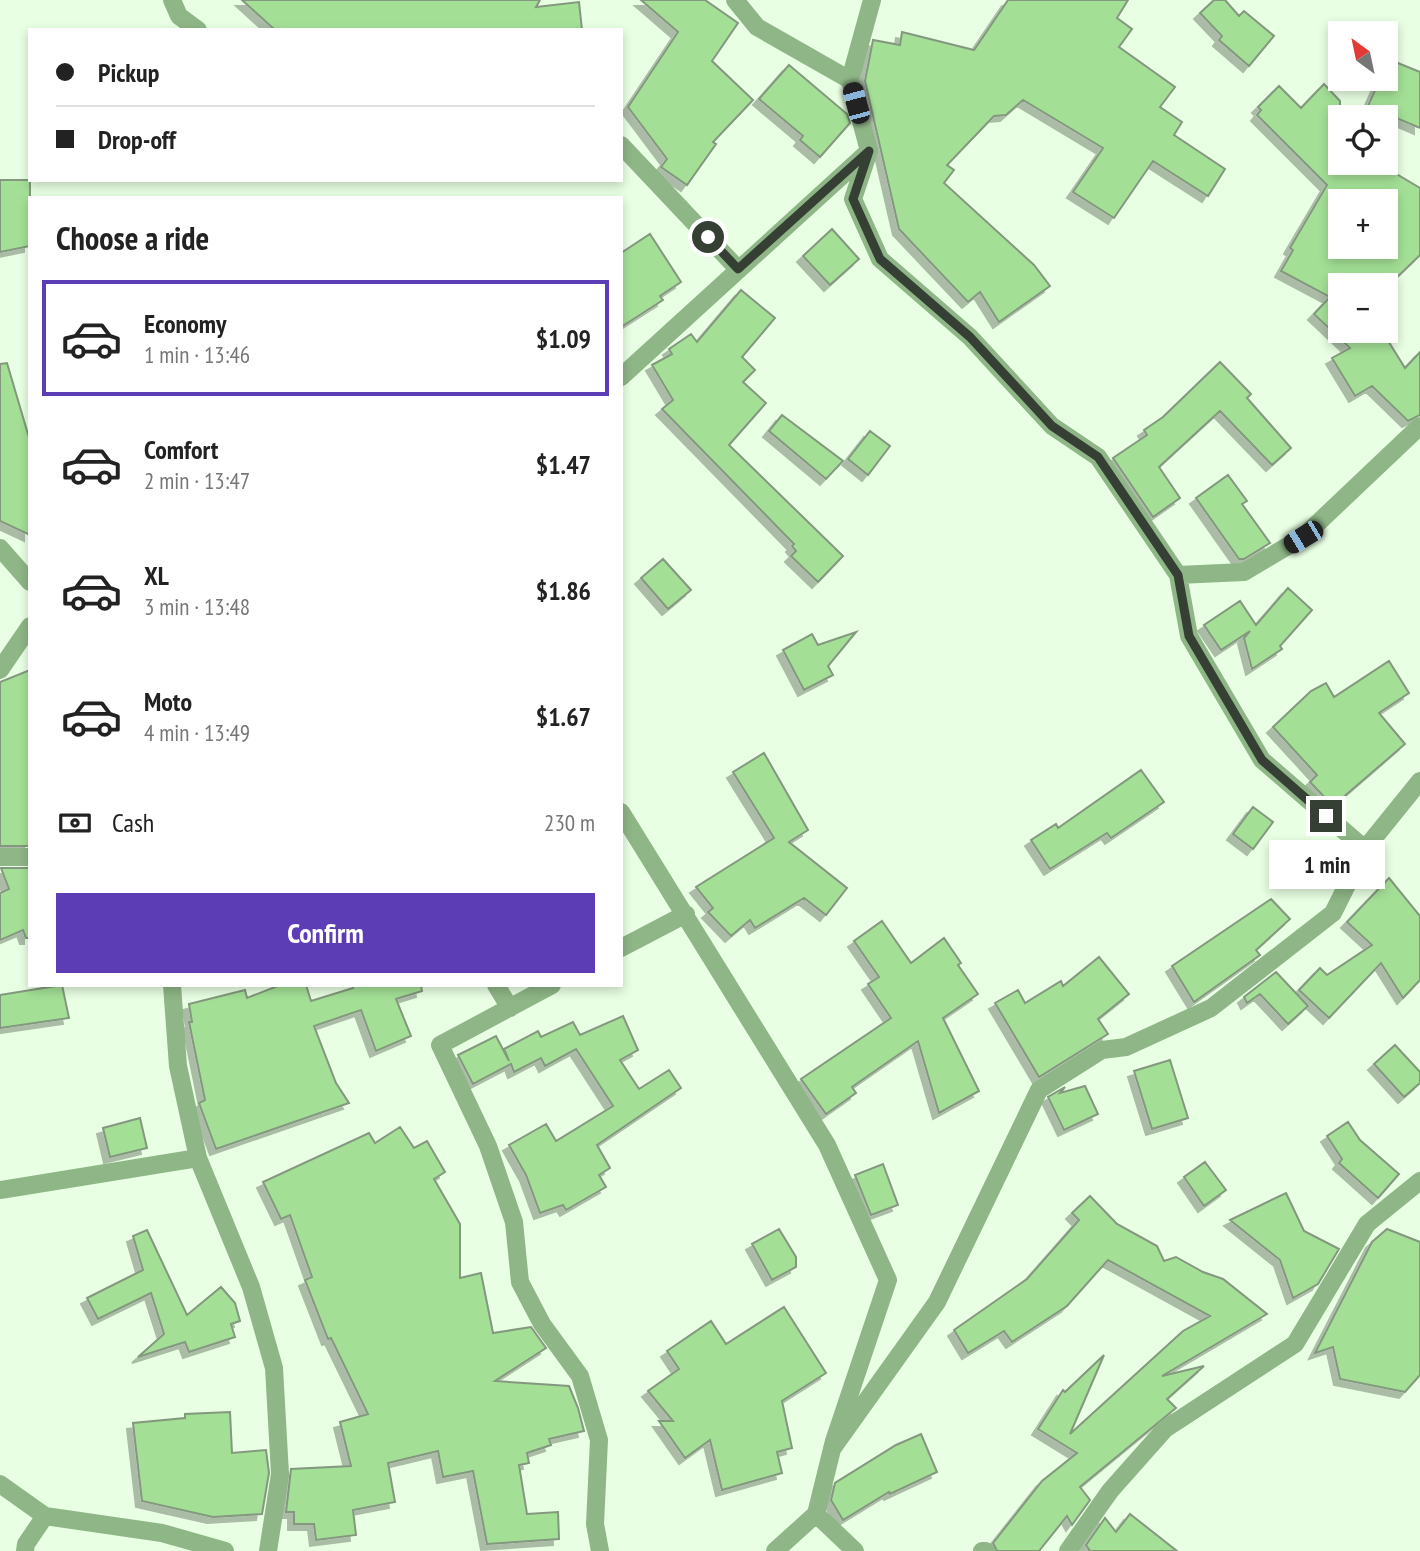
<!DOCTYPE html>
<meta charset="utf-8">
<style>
:root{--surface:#fff;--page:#f6f6f6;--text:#222;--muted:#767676;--line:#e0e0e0;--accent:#5d3db5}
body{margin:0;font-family:"PT Sans Narrow",sans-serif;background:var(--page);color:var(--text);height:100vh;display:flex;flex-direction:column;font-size:26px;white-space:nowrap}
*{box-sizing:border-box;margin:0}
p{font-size:23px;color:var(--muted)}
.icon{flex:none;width:38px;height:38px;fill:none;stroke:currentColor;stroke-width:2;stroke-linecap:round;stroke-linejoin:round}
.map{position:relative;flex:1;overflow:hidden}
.drawer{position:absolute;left:28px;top:196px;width:595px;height:791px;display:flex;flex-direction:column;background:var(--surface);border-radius:0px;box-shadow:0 4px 10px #0003}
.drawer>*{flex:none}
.banner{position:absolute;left:28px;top:28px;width:595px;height:154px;border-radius:0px;box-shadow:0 4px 10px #0003;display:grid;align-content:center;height:154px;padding:0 28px;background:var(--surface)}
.needle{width:46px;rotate:327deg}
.controls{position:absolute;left:1328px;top:21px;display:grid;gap:14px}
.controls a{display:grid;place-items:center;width:70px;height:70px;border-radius:0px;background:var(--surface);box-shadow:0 4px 10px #0003;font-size:35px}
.end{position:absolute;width:32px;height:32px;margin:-16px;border:9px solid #363f34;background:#fff;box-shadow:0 0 0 4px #fff}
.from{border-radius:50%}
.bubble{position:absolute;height:49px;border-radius:0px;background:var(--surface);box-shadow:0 4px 10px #0003;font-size:23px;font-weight:700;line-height:49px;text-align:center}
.car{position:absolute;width:21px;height:42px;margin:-21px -10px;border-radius:9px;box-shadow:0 0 5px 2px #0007;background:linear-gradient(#222 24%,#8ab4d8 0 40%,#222 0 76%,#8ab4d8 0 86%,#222 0)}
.banner b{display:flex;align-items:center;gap:24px;height:66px;font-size:26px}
.banner b+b{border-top:2px solid var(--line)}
.banner i{width:18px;height:18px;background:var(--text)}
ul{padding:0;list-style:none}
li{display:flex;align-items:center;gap:21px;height:116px;margin:0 14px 10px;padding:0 14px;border:4px solid transparent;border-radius:0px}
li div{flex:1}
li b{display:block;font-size:26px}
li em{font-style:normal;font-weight:700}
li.selected{border-color:var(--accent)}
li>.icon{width:63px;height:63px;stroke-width:1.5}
h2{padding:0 28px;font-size:32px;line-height:84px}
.pay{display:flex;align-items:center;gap:18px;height:77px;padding:0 28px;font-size:26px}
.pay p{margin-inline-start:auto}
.action{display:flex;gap:14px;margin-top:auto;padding:14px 28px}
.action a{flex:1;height:80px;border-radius:0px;background:var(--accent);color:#fff;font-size:28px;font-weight:700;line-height:80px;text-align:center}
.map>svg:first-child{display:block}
.building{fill:#a3e096;stroke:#83987e;stroke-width:2;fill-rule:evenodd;filter:url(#shadow)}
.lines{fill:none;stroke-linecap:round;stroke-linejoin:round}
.minor{stroke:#8eb686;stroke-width:18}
.route{stroke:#363f34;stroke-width:9}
</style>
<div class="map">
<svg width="1420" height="1551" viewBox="0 0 1420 1551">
<defs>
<filter id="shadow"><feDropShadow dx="-6" dy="6" stdDeviation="0" flood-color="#0004"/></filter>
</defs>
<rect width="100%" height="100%" fill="#e8ffe3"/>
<path class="building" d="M 242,0 L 540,0 L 536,7 L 579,2 L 582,30 L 275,30 Z
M 641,0 L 705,0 L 738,23 L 712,61 L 753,100 L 713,142 L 716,144 L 687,185 L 661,167 L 667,159 L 628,107 L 678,32 Z
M 1008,0 L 1128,0 L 1117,18 L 1132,29 L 1119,47 L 1175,87 L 1160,107 L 1182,122 L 1174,135 L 1225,169 L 1208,196 L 1153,161 L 1114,218 L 1073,192 L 1103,148 L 1023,100 L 1006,115 L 994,116 L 947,165 L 954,170 L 944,183 L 1034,265 L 1050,286 L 999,322 L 980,292 L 968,302 L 899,229 L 865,81 L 873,40 L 900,45 L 902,32 L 974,50 Z
M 1214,0 L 1225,0 L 1239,16 L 1244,11 L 1274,36 L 1249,66 L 1219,40 L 1222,36 L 1200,13 Z
M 1388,59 L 1420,72 L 1420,128 L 1368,106 L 1380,79 L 1386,79 Z
M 789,65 L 847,114 L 850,123 L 820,157 L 800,140 L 803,136 L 759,99 Z
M 1324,84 L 1340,101 L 1340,163 L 1378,163 L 1420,188 L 1420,255 L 1386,288 L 1386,285 L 1340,285 L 1340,331 L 1382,331 L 1405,368 L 1420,352 L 1420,415 L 1408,421 L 1372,386 L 1355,396 L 1332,358 L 1350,348 L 1314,314 L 1330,297 L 1281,271 L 1293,250 L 1290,248 L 1327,185 L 1257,115 L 1261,110 L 1258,107 L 1279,86 L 1301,108 ZM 1340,201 L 1386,201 L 1386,247 L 1340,247 Z
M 0,180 L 30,180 L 30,246 L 0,252 Z
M 832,229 L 859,259 L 830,285 L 803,256 Z
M 650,234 L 681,282 L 660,296 L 663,300 L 621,327 L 621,253 Z
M 741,290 L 775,318 L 742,357 L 755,370 L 743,382 L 766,403 L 729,445 L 843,556 L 818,582 L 791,556 L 796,551 L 792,546 L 794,544 L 662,409 L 673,400 L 652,365 L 672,354 L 669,349 L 691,334 L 697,342 Z
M 1220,362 L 1251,394 L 1247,398 L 1291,448 L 1272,465 L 1220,411 L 1159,467 L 1180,498 L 1153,517 L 1113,458 L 1147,435 L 1144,430 L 1163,417 Z
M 7,363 L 30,441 L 30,535 L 0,521 L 0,364 Z
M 782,415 L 843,461 L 826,479 L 769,431 Z
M 870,431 L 890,446 L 868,475 L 848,459 Z
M 1228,475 L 1247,501 L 1242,504 L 1270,543 L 1244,559 L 1239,559 L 1196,498 Z
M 663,559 L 691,590 L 668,609 L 641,578 Z
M 1288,588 L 1312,610 L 1280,646 L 1282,649 L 1252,669 L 1244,638 L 1250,631 L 1221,650 L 1204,625 L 1240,601 L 1256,625 Z
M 856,632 L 828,666 L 833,675 L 804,690 L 783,650 L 812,634 L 818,645 Z
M 1389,661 L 1409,693 L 1379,713 L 1405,744 L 1333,806 L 1310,782 L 1317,775 L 1273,727 L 1311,691 L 1326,683 L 1334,697 Z
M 30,670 L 30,846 L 0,846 L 0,682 Z
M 764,753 L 808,830 L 789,842 L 847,888 L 826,915 L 804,898 L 755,928 L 750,920 L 731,936 L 708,912 L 713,908 L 696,887 L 774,838 L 733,772 Z
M 1141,770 L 1164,802 L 1111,838 L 1107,833 L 1050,869 L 1031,840 L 1056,824 L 1058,828 Z
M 1253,807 L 1273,822 L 1253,849 L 1233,834 Z
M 1,868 L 30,868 L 30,938 L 26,938 L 23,930 L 0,940 L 0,893 L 9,889 Z
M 1389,878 L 1420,916 L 1420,980 L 1403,998 L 1381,963 L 1329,1018 L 1299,990 L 1320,968 L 1327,975 L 1372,945 L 1347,922 Z
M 1271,899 L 1290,919 L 1256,950 L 1260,955 L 1194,1002 L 1172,966 Z
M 882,921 L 911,963 L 944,938 L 961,963 L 958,965 L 978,994 L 943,1018 L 979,1091 L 939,1113 L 918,1041 L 852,1087 L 856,1093 L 826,1114 L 801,1079 L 891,1018 L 868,984 L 879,977 L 854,941 Z
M 1099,957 L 1129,994 L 1098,1019 L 1108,1034 L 1039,1077 L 995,1003 L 1018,990 L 1025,1003 L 1061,981 L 1063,986 Z
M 1276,972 L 1308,1006 L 1288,1024 L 1260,994 L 1247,1003 L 1244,997 Z
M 62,985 L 69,1018 L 0,1028 L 0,995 Z
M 280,985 L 306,985 L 311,1001 L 353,988 L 352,985 L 421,985 L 422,991 L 396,999 L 411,1036 L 376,1051 L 361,1010 L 314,1026 L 336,1083 L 349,1103 L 216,1149 L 199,1103 L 205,1100 L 189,1022 L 192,1022 L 189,1004 L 245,990 L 247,998 Z
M 623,1016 L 638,1050 L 620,1060 L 639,1089 L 669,1070 L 681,1088 L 597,1145 L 610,1168 L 599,1175 L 606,1187 L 566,1210 L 563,1205 L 540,1213 L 526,1175 L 509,1145 L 546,1124 L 556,1141 L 613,1106 L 576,1049 L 545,1066 L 541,1058 L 514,1072 L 511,1064 L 473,1084 L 458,1055 L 496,1036 L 509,1061 L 504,1049 L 538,1031 L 541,1037 L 573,1022 L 580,1035 Z
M 1395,1045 L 1420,1072 L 1420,1083 L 1404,1097 L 1374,1064 Z
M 1170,1060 L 1188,1118 L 1152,1129 L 1134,1071 Z
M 1085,1086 L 1098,1114 L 1064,1130 L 1048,1097 L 1065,1087 L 1060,1093 Z
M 140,1118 L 147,1148 L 110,1157 L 103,1128 Z
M 1348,1122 L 1360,1140 L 1399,1174 L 1378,1198 L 1339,1163 L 1342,1159 L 1327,1136 Z
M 400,1127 L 414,1148 L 427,1141 L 445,1172 L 434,1179 L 460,1224 L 460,1278 L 481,1273 L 493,1333 L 531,1327 L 546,1348 L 495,1381 L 569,1386 L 578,1408 L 584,1431 L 549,1439 L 551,1445 L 527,1453 L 529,1463 L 519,1465 L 527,1514 L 558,1512 L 559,1539 L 487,1544 L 473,1471 L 443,1477 L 438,1451 L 388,1463 L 395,1502 L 353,1510 L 356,1535 L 316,1540 L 314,1524 L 294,1524 L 294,1512 L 286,1512 L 291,1469 L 351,1466 L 340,1422 L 368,1414 L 331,1338 L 328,1339 L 305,1280 L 312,1277 L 290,1215 L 281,1219 L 263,1182 L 369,1133 L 375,1143 Z
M 1205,1162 L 1226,1190 L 1204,1206 L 1184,1177 Z
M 883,1164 L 898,1205 L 871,1215 L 855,1175 Z
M 1286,1193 L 1304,1231 L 1339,1249 L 1318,1284 L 1293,1298 L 1280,1260 L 1230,1220 Z
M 1090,1196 L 1117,1224 L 1157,1246 L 1164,1261 L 1176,1257 L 1203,1272 L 1223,1279 L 1267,1314 L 1162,1376 L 1204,1366 L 1167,1399 L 1176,1408 L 1080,1487 L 1090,1500 L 1072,1525 L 1067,1516 L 1039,1551 L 997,1551 L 993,1543 L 1042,1481 L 1077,1453 L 1038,1429 L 1063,1390 L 1065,1392 L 1104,1355 L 1070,1434 L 1183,1331 L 1210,1316 L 1108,1260 L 1067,1306 L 1012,1342 L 1004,1331 L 968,1353 L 954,1330 L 1027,1279 L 1079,1220 L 1072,1213 Z
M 779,1229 L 796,1257 L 796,1267 L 772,1280 L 752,1244 Z
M 1387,1229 L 1420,1242 L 1420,1375 L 1405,1392 L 1340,1379 L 1333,1347 L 1315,1353 L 1372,1242 Z
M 147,1230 L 187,1315 L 221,1287 L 235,1303 L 240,1321 L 231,1324 L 235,1337 L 189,1352 L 185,1342 L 138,1357 L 164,1334 L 151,1293 L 98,1319 L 87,1298 L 143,1270 L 133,1236 Z
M 784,1307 L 826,1373 L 782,1401 L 792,1448 L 777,1452 L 782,1473 L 722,1490 L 710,1440 L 685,1458 L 659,1421 L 673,1421 L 648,1391 L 679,1369 L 667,1351 L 711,1321 L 726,1344 Z
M 230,1412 L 232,1453 L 266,1450 L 269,1473 L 262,1514 L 213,1517 L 142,1501 L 133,1423 L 185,1418 L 185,1414 Z
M 921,1434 L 937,1472 L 890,1494 L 889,1492 L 843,1520 L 831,1500 L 835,1483 L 896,1445 Z
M 1130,1514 L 1177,1551 L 1090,1551 L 1086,1545 L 1105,1518 L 1116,1532 Z"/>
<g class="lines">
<path class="minor" d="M 172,0 L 179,16 L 198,30
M 735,0 L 757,27 L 850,80
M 621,145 L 738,269
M 869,151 L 853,199 L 880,259 L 970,337 L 1052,426 L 1098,457 L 1178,575 L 1189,636 L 1262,760 L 1365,849
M 621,377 L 869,151 L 850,80 L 872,0
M 0,548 L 30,582
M 1178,575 L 1244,572 L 1303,537 L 1420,426
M 0,670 L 30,626
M 621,812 L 827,1145 L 888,1280 L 834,1441 L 816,1514
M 0,857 L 30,857
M 621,948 L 686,914
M 172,985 L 178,1066 L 198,1158 L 251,1287 L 274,1368 L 280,1474 L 268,1551
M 496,985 L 510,1008
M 552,985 L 440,1045 L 488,1146 L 514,1222 L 520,1282 L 542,1324 L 580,1376 L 599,1440 L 595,1524 L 600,1551
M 0,1190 L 198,1158
M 832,1449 L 937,1302 L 1039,1090 L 1102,1050 L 1126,1047 L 1211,1008 L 1333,913 L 1365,849 L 1420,781
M 0,1484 L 45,1516 L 162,1533 L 225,1551
M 25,1551 L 26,1544 L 45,1516
M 775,1551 L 816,1514 L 855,1551
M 982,1551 L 986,1551
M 1068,1551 L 1110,1491 L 1165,1429 L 1295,1344 L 1367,1224 L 1420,1181"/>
</g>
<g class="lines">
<path class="route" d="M 708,237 L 738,269 L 869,151 L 853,199 L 880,259 L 970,337 L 1052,426 L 1098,457 L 1178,575 L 1189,636 L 1262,760 L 1326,816"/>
</g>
</svg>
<div class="controls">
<a><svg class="needle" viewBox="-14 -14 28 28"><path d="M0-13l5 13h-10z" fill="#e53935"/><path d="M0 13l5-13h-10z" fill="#767676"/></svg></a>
<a><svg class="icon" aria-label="locate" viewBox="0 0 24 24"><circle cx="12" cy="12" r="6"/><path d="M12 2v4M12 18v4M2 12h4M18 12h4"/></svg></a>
<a>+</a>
<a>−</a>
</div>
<i class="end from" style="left:708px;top:237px"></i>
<i class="end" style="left:1326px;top:816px"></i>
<div class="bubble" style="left:1269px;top:840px;width:116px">1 min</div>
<i class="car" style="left:856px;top:103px;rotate:345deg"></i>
<i class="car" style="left:1303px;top:537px;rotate:239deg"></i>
<div class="banner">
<b><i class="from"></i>Pickup</b>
<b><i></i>Drop-off</b>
</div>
<section class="drawer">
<h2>Choose a ride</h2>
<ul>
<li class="selected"><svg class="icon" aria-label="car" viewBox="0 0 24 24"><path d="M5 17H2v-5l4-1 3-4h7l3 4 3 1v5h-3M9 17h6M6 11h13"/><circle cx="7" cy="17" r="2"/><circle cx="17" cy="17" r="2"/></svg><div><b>Economy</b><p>1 min · 13:46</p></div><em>$1.09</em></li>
<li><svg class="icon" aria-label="car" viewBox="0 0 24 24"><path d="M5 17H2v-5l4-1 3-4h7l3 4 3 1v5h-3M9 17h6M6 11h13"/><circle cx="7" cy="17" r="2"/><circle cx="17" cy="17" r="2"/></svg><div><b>Comfort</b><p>2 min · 13:47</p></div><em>$1.47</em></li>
<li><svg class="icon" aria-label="car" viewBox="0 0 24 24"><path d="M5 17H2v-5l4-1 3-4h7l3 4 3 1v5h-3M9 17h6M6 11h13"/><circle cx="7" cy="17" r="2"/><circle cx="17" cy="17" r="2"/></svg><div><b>XL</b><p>3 min · 13:48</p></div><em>$1.86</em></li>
<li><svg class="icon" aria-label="car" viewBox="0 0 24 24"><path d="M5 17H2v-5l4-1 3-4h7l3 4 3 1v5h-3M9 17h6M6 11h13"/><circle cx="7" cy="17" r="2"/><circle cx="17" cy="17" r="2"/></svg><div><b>Moto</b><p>4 min · 13:49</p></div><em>$1.67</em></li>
</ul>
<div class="pay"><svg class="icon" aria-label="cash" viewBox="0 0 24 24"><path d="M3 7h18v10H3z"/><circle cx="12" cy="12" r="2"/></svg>Cash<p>230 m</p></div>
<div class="action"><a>Confirm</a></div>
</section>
</div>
